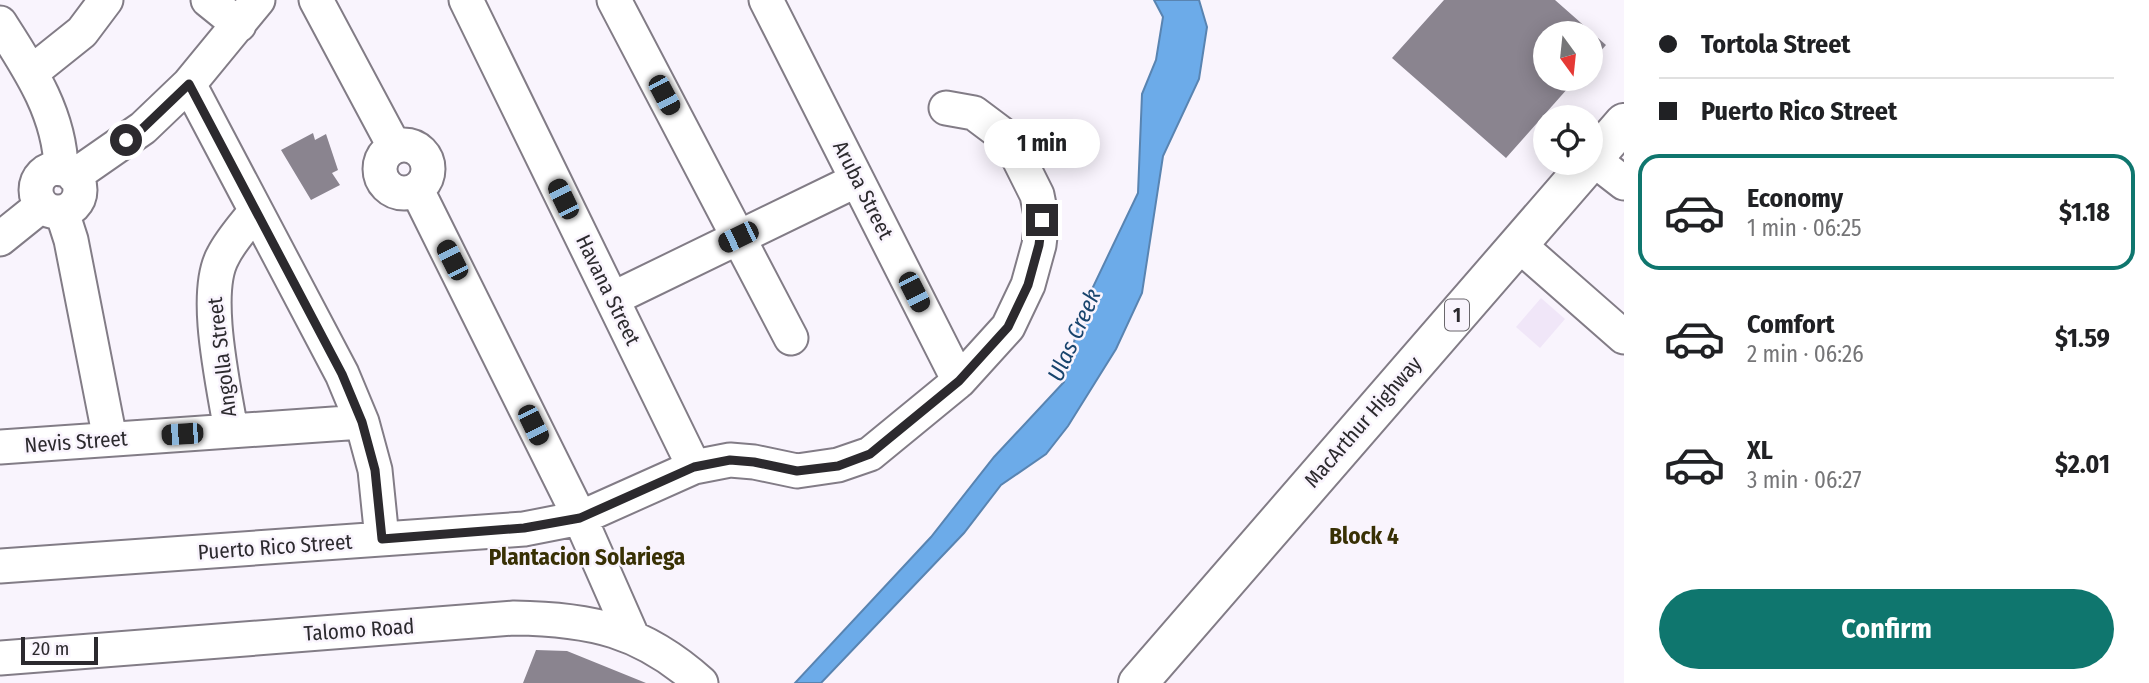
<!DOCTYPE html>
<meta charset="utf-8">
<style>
:root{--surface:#fff;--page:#f6f6f6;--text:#202124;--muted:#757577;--line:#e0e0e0;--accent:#0f766e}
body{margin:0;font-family:"Fira Sans Condensed",sans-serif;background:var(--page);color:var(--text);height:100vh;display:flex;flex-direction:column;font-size:26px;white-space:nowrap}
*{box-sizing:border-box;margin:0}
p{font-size:23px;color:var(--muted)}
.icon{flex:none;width:38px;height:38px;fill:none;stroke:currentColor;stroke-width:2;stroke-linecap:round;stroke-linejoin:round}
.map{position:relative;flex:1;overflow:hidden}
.panel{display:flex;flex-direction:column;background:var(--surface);width:525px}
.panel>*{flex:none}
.top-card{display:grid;align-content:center;height:154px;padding:0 35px;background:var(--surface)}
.needle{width:46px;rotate:165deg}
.fabs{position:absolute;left:1533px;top:21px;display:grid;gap:14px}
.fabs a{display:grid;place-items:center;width:70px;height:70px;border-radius:50%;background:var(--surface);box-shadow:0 4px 18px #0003;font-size:35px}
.scale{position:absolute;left:21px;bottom:18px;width:77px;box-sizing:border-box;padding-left:7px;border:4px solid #2c2a2e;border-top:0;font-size:19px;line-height:24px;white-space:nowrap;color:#2c2a2e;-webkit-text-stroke:5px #f9f4fd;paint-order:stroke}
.end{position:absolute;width:32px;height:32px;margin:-16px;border:9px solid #2c2a2e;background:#fff;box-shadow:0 0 0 4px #fff}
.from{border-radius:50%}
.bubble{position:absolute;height:49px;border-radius:24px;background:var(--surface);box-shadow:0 4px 18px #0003;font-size:23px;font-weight:700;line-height:49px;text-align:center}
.car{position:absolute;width:21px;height:42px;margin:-21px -10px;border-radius:9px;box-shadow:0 0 5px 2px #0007;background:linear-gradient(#222 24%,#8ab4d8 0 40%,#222 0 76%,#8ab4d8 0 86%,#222 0)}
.top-card b{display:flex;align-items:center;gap:24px;height:66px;font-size:26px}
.top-card b+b{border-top:2px solid var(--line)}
.top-card i{width:18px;height:18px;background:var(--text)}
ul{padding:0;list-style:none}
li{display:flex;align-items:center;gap:21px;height:116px;margin:0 14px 10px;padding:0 21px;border:4px solid transparent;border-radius:21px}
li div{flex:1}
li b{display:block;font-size:26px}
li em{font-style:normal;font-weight:700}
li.selected{border-color:var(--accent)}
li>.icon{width:63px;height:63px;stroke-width:1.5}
.button{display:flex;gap:14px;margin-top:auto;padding:14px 35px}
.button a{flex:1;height:80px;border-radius:42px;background:var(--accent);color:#fff;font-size:28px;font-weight:700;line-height:80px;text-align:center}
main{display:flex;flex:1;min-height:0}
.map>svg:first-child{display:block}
.built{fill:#f0e6f8}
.water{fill:#6cabe9;stroke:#5984b1;stroke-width:2}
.building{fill:#8a848f}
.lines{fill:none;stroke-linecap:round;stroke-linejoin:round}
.minor-casing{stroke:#827c86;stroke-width:37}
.highway-casing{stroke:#827c86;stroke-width:42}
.minor{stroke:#fff;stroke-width:33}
.highway{stroke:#fff;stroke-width:38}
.route{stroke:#2c2a2e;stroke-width:9}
.labels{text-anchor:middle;stroke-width:5;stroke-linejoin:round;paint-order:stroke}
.shield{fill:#f9f4fd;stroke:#6a676c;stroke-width:2}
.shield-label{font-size:19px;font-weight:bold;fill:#2c2a2e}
.street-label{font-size:21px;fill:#2c2a2e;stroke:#f9f4fd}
.water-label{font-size:23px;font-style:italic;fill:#18446d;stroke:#f9f4fd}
.neighbourhood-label{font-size:23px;font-weight:bold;fill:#383004;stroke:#f9f4fd}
</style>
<main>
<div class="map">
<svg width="1624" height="683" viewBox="0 0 1624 683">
<rect width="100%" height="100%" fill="#f9f4fd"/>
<path class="built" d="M 1541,298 L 1565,319 L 1540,348 L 1516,327 Z"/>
<path class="water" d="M 1154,0 L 1199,0 L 1207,27 L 1199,79 L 1163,156 L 1142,293 L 1116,349 L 1068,426 L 1046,454 L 1001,485 L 964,533 L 821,683 L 795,683 L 931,537 L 994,457 L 1064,382 L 1082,310 L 1138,193 L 1142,94 L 1156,60 L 1163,17 Z"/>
<path class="building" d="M 1444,0 L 1555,0 L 1606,45 L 1591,62 L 1591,33 L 1545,33 L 1545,79 L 1576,79 L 1506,158 L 1392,58 Z
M 313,133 L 315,140 L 326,134 L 338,170 L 332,173 L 340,185 L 311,200 L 281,150 Z
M 536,650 L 567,651 L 646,683 L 523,683 Z"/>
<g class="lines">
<defs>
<path id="minor" d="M 208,0 L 239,25
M 316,0 L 394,146
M 466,0 L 694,467
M 614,0 L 791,338
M 766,0 L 959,381
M 0,23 C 29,68 60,114 61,169
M 32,72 L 82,32 L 106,0
M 189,84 L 342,374 L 362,422 L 375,470 L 382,539
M380 169a24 24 0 1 1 48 0a24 24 0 1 1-48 0Z
M 1593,159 L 1624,183
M36 190a22 22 0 1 1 44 0a22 22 0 1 1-44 0Z
M 74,176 L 143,128 L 189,84 L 258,0
M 417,190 L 580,518 L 632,636
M 62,212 L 71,240 L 110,439
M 0,239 L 41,206
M 1518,244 L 1624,337
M 612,299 L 857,180
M 231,431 C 224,387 202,293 223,256 C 231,240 244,226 255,212
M 0,447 L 362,422
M 0,566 L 524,529 L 580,518 L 694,467 L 730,460 L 754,462 L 797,471 L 838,465 L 870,454 L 959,381 L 1008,327 L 1028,285 L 1039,245 L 1042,220 L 1037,195 L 1018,157 L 1002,134 L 974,113 L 946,108
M 0,658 L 514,618 C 591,619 642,630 701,683"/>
<path id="highway" d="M 1591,161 L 1624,123
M 1138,683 L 1589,163"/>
</defs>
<use href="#minor" class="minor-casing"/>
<use href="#highway" class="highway-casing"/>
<use href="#minor" class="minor"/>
<use href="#highway" class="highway"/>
</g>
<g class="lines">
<path class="route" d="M 126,140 L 143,128 L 189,84 L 342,374 L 362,422 L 375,470 L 382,539 L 524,528 L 580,518 L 694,467 L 730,460 L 754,462 L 797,471 L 838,466 L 870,454 L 959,381 L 1008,327 L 1028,285 L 1039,245 L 1042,220"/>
</g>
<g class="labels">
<rect class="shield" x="1445" y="299.5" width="24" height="31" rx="5"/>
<g class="shield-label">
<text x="1457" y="322">1</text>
</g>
<g class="street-label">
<text transform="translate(863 190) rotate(63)" y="7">Aruba Street</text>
<text transform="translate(608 290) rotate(64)" y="7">Havana Street</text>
<text transform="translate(222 357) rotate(-97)" y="7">Angolla Street</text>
<text transform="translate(1363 422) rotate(-49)" y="7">MacArthur Highway</text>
<text transform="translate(76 442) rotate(-4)" y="7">Nevis Street</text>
<text transform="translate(275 547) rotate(-4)" y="7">Puerto Rico Street</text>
<text transform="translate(359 630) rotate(-4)" y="7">Talomo Road</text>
</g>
<g class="water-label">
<text transform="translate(1074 335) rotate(-66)" y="8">Ulas Creek</text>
</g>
<g class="neighbourhood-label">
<text x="1364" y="544">Block 4</text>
<text x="587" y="565">Plantacion Solariega</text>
</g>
</g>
</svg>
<div class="fabs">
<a><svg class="needle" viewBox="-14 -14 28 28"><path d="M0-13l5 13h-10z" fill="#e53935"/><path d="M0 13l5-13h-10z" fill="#757577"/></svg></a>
<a><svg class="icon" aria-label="locate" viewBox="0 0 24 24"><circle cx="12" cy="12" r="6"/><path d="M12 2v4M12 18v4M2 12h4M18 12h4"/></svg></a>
</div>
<div class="scale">20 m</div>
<i class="end from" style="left:126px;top:140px"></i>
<i class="end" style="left:1042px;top:220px"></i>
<div class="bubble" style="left:984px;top:119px;width:116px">1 min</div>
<i class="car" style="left:664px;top:95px;rotate:152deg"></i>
<i class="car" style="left:563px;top:199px;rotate:334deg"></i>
<i class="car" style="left:738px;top:237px;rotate:244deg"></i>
<i class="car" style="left:452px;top:260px;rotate:333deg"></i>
<i class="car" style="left:914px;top:292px;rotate:153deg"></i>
<i class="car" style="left:533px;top:425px;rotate:154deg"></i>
<i class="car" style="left:182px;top:434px;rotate:266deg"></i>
</div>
<section class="panel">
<div class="top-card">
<b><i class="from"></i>Tortola Street</b>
<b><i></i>Puerto Rico Street</b>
</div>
<ul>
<li class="selected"><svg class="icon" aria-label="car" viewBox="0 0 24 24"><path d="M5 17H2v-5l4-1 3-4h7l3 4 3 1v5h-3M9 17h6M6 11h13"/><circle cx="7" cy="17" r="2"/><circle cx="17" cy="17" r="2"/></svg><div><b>Economy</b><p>1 min · 06:25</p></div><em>$1.18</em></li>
<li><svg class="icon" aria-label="car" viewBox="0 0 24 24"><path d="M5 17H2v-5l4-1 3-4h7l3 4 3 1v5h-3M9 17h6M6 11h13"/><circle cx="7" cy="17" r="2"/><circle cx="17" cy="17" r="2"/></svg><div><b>Comfort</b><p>2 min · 06:26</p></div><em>$1.59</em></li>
<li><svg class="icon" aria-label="car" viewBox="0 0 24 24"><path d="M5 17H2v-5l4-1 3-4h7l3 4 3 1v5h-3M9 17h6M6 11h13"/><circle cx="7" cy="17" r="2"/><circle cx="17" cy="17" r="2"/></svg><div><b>XL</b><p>3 min · 06:27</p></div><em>$2.01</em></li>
</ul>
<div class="button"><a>Confirm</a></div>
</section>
</main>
